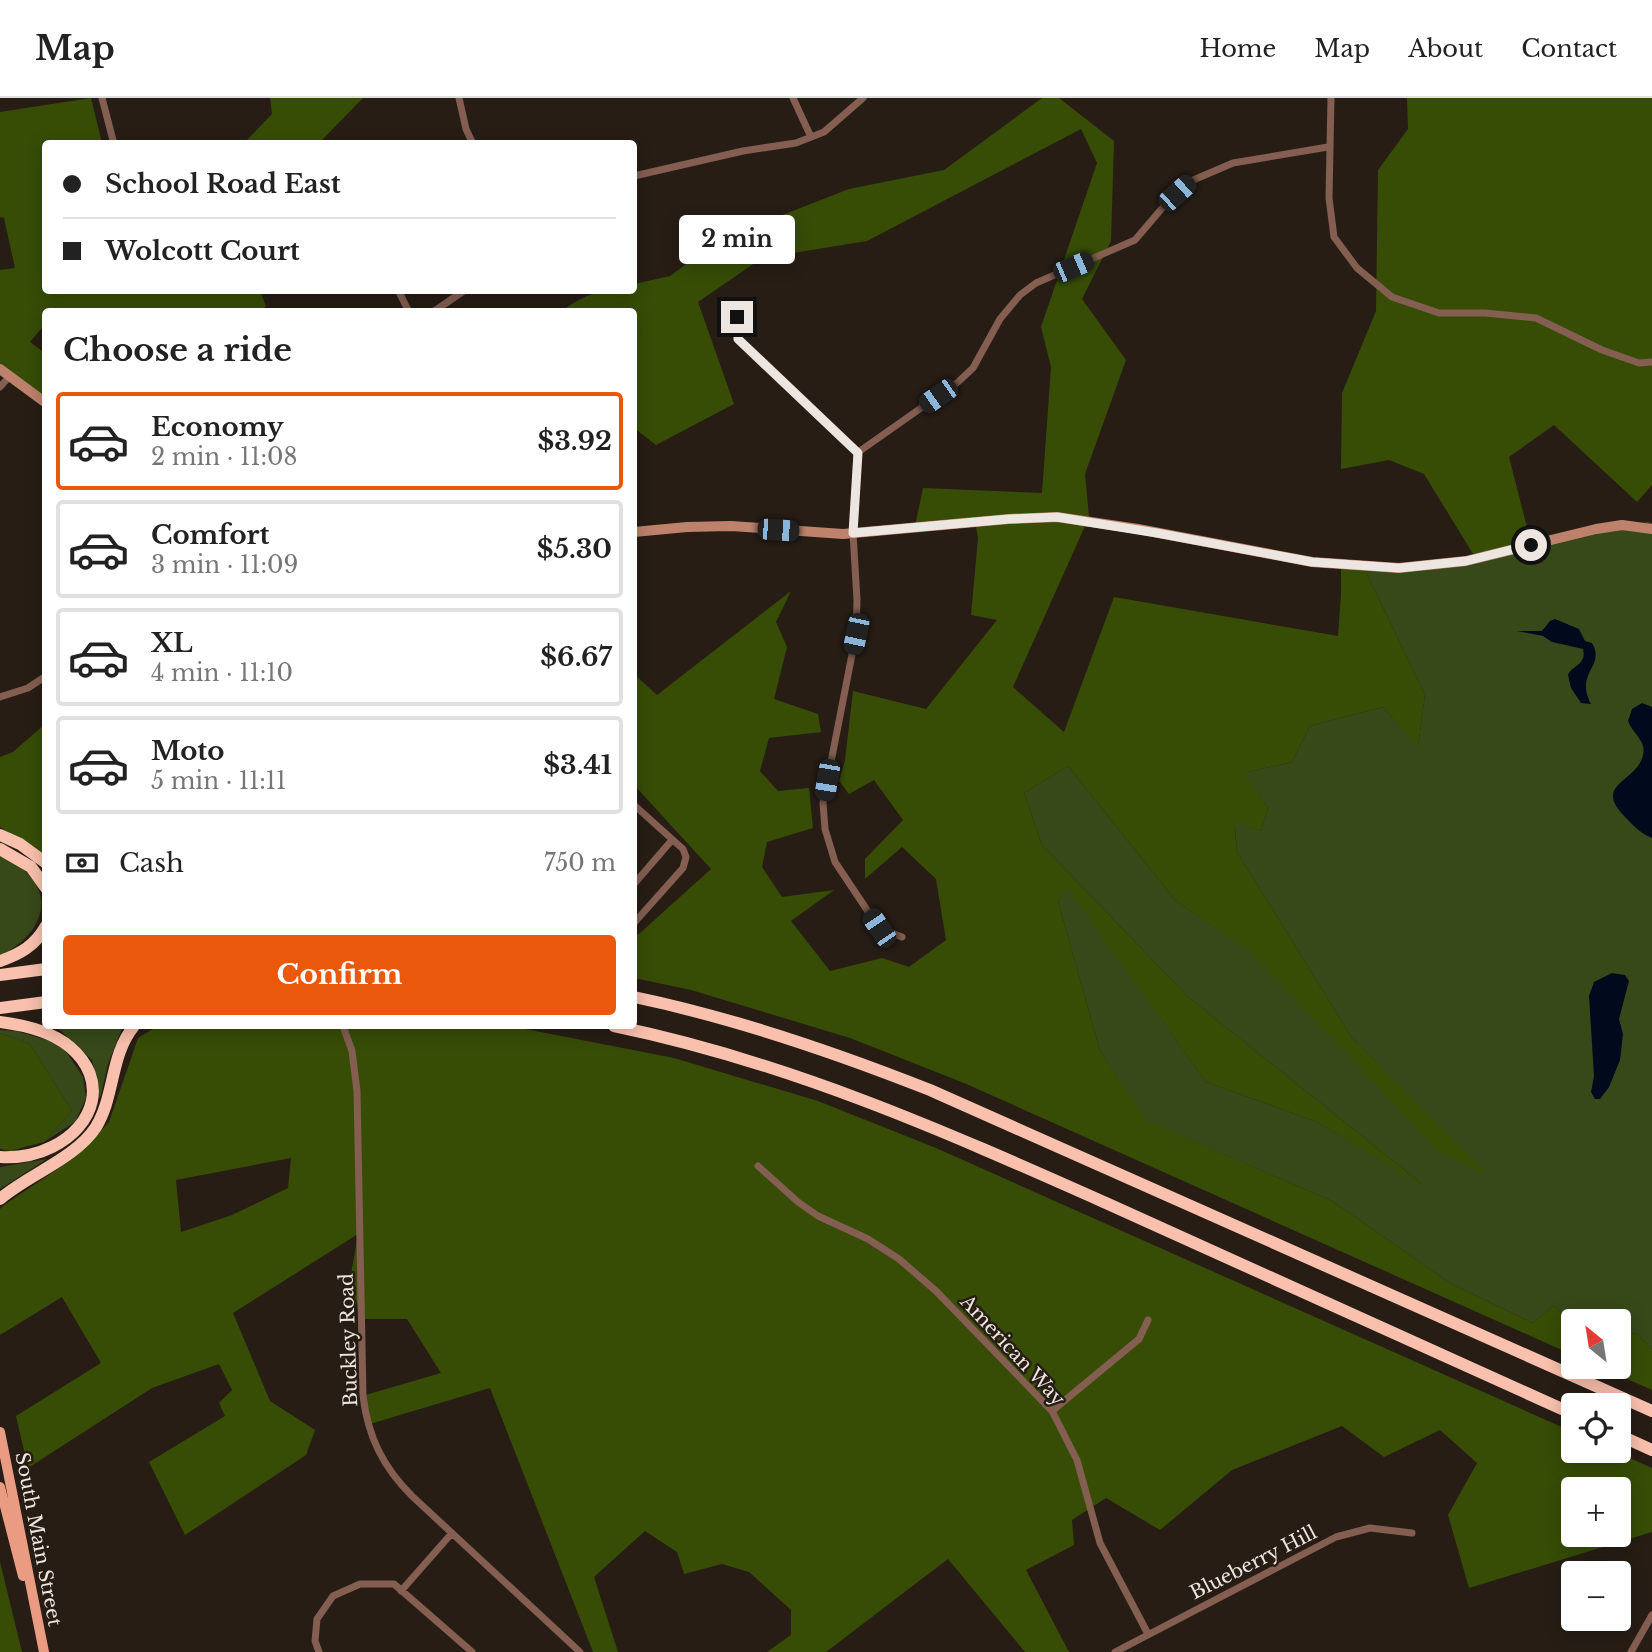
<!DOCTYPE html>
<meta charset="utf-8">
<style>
:root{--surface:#fff;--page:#f6f6f6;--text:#222;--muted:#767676;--line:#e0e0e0;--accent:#ea580c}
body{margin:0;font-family:"Libre Baskerville",serif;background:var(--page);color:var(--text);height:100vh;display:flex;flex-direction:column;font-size:26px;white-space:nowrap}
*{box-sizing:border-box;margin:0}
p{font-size:23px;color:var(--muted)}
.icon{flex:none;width:38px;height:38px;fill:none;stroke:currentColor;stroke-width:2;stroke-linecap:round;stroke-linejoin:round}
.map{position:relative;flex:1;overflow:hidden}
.drawer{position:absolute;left:42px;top:210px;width:595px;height:721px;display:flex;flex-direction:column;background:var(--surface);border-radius:7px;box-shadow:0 4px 18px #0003}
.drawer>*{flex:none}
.banner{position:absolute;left:42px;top:42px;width:595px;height:154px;border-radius:7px;box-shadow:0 4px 18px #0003;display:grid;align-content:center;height:154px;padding:0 21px;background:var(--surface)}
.needle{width:46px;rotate:330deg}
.fabs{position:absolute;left:1561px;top:1211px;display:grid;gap:14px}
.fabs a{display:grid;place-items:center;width:70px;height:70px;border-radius:7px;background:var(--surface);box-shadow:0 4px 18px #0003;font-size:35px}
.end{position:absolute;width:32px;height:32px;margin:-16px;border:9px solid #ede5e0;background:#111;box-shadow:0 0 0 4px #111}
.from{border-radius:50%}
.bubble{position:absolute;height:49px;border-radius:7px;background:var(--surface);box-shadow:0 4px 18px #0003;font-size:23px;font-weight:700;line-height:49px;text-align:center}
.car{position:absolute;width:21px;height:42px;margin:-21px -10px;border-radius:9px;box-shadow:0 0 5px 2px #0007;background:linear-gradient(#222 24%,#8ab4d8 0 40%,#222 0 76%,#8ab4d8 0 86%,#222 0)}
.banner b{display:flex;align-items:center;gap:24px;height:66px;font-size:26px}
.banner b+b{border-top:2px solid var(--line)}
.banner i{width:18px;height:18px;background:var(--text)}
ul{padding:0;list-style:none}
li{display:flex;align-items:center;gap:21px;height:98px;margin:0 14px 10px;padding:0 7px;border:4px solid var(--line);border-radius:7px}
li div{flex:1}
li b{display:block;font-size:26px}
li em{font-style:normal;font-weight:700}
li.active{border-color:var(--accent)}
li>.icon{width:63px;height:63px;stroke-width:1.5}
h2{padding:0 21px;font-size:32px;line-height:84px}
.pay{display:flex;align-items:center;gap:18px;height:77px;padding:0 21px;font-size:26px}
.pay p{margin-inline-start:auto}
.primary-button{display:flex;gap:14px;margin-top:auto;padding:14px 21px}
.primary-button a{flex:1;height:80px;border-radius:7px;background:var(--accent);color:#fff;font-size:28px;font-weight:700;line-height:80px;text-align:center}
header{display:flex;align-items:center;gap:42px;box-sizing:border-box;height:98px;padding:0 35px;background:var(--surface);border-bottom:2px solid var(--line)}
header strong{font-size:33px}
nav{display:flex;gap:38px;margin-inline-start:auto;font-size:24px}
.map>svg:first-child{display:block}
.green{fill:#374919}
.forest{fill:#374d06;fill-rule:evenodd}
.water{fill:#000a1c}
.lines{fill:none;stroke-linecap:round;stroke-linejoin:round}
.street{stroke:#835e51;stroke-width:7}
.secondary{stroke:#bd816c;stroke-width:10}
.primary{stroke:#e99c81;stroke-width:10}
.highway{stroke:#f9c0ad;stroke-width:12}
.route{stroke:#ede5e0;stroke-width:9}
.labels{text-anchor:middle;stroke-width:5;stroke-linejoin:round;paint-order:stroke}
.street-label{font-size:19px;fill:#ede5e0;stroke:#271d15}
</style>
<header>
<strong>Map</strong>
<nav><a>Home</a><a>Map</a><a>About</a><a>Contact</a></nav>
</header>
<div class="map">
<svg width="1652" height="1554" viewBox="0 0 1652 1554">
<rect width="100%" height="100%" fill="#271d15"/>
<path class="green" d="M 1648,424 L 1652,425 L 1652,1251 L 1636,1235 L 1619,1241 L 1619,1223 L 1573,1223 L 1573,1230 L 1554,1207 L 1533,1225 L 1450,1185 L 1332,1103 L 1146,1023 L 1100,953 L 1058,803 L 1057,774 L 1206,984 L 1315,1023 L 1422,1086 L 1188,899 L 1042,747 L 1024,695 L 1068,668 L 1175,802 L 1250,853 L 1487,1077 L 1352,940 L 1237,754 L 1235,730 L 1230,719 L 1261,733 L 1268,710 L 1243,675 L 1292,664 L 1310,628 L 1383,609 L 1418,648 L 1425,597 L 1364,470 L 1475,459 L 1530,441 Z
M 0,757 C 8,759 13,764 19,768 C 60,798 39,840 0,857 Z
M 46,928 L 123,928 L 108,966 L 100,1001 L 92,962 L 59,931 Z
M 0,932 L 16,933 L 61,946 L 83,979 L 86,1000 L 75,1024 L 44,1044 L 72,1013 L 30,946 L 0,935 Z
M 47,1061 L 0,1091 L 0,1069 Z"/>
<path class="forest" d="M 91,0 L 102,45 L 46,46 L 46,192 L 260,193 L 266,208 L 261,214 L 46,214 L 45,226 L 30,244 L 45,255 L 45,298 L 0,270 L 0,172 L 15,170 L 4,120 L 0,119 L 0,14 Z
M 270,0 L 363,0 L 319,45 L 244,45 L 272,16 Z
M 1042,0 L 1059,0 L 1114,43 L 1111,143 L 1082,201 L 1126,262 L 1085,376 L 1089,419 L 1013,589 L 1064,634 L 1114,499 L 1338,538 L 1341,496 L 1341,467 L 1364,470 L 1425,597 L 1418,649 L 1383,609 L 1310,628 L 1292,664 L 1244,675 L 1268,710 L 1261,733 L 1234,722 L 1237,754 L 1352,940 L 1490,1078 L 1439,1054 L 1250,854 L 1175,802 L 1068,668 L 1024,695 L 1042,747 L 1188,899 L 1427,1090 L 1315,1023 L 1206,984 L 1067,790 L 1058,803 L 1100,953 L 1147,1023 L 1332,1103 L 1450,1185 L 1533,1225 L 1554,1207 L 1573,1230 L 1573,1257 L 964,985 L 850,940 L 691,892 L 634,880 L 634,838 L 640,835 L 711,771 L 634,687 L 634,576 L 657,597 L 791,493 L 776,524 L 787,549 L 774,601 L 818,616 L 821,634 L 769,640 L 760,673 L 778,693 L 809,690 L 813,730 L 767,744 L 762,769 L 782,799 L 834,792 L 791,823 L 830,873 L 882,860 L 909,869 L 946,842 L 936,781 L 902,749 L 865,781 L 865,761 L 903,722 L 874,682 L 849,696 L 839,683 L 845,662 L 853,593 L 926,611 L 997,522 L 971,517 L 978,440 L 975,423 L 915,428 L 923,390 L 1042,395 L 1051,269 L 1041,229 L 1097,65 L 1081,31 L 867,143 L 762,160 L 698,204 L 734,306 L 656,347 L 634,330 L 634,214 L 560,214 C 591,193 596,193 634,192 L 634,186 L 670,178 L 721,141 L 849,91 L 944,72 Z
M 1407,0 L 1652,0 L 1652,387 L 1637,404 L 1554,327 L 1509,359 L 1530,441 L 1475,459 L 1424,376 L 1389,362 L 1341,371 L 1342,295 L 1376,213 L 1378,72 L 1408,31 Z
M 45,626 L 45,757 L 0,729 L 0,659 L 13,654 Z
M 158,928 L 510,928 L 674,960 L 818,1003 L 936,1050 L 1573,1334 L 1573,1353 L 1614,1353 L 1652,1370 L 1652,1434 L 1469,1490 L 1448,1417 L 1477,1365 L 1440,1332 L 1384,1359 L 1342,1328 L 1232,1372 L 1160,1432 L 1106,1400 L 1072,1422 L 1074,1447 L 1026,1472 L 1069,1554 L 1025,1554 L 948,1461 L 826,1554 L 767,1554 L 791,1537 L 791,1512 L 749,1474 L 722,1466 L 684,1476 L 677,1454 L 645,1433 L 594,1479 L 618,1554 L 593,1554 L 490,1290 L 370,1326 L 362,1298 L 441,1275 L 407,1221 L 361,1221 L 350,1182 L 358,1136 L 233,1215 L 270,1303 L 315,1332 L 306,1357 L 185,1437 L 149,1364 L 225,1318 L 219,1305 L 232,1292 L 219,1266 L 152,1290 L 28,1370 L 16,1318 L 101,1265 L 62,1199 L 0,1237 L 0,1111 L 4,1107 L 74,1060 L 109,1024 L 138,940 ZM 291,1060 L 288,1090 L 232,1117 L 181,1134 L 176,1082 ZM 1573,1391 L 1619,1391 L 1619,1437 L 1573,1437 Z
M 0,935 L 30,946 L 72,1013 L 44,1044 L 10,1053 L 0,1051 Z
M 1636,1235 L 1652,1251 L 1652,1292 L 1600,1269 L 1619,1269 L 1619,1241 Z
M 0,1464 L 22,1554 L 0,1554 Z"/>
<path class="water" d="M 1555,521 L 1579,531 L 1585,543 L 1592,545 C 1606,569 1574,574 1591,606 L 1581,605 L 1571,590 L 1568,577 C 1572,567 1587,567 1583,551 L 1552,544 L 1543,538 L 1517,533 L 1542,533 L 1550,523 Z
M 1642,605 L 1652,609 L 1652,740 C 1641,736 1634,728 1626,720 C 1591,685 1637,685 1643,657 C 1647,643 1632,635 1628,623 L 1632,611 Z
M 1612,875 L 1625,877 L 1629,883 L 1619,921 L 1623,936 L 1620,962 L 1609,989 L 1600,1001 L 1595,1001 L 1591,994 L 1594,978 L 1589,898 L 1594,884 Z"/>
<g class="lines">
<path class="street" d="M 102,0 L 114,46
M 459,0 L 466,31 L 473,46
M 793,0 L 811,39
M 1331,0 L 1329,100 L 1334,139 L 1357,170 L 1392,199 L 1439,215 L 1485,215 L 1536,220 L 1602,252 L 1639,265 L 1652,264
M 634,78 L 743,53 L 796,45 L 824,34 L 863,0
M 398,192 L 409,214
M 433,214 L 465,192
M 737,219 L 739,241 L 857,355
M 0,289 L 10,278
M 857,355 L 958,284 L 973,270 L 1000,221 L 1020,197 L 1036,185 L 1135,142 L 1164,108 L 1191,83 L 1233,65 L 1328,49
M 857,355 L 853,435 L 857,502 L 856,536 L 823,705 L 825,731 L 835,764 L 879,830 L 902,839
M 0,599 L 28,590 L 46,578
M 634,707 L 683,751 L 686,759 L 683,770 L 634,825
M 634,786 L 672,742
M 343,928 L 352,953 L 357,993 L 363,1298 C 368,1339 383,1369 412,1398 L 580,1554
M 758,1068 L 798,1104 L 818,1118 L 868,1141 L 899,1161 L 936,1193 L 1052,1313 L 1077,1362 L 1100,1445 L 1148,1536
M 1052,1313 L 1139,1241 L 1148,1222
M 401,1493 L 452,1435
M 319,1554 L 315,1543 L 317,1521 L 333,1498 L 360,1486 L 394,1486 L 472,1554
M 1115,1554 L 1336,1439 L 1370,1430 L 1412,1435
M 1631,1554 L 1652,1517"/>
<path class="secondary" d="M 0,271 L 46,305
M 634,434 L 687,429 L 731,428 L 843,436 L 1009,421 L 1057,419 L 1138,431 L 1312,464 L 1399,470 L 1466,463 L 1596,431 L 1622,427 L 1652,431"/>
<path class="primary" d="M 0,1334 L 44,1554
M 0,1389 L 23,1478"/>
<path class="highway" d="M 0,737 L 20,746 L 46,765
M 0,751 L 31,769 L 46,790
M 0,863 C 20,856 35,848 46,828
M 0,877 L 46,871
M 634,899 C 735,920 834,954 930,992 L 1652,1313
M 0,910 L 46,904
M 0,924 C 24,927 51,933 70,949 C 109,982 95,1028 52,1049 C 36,1057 18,1060 0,1059
M 614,928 C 789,964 944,1033 1106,1105 C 1262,1175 1417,1247 1573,1316
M 0,1101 C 28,1077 76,1060 96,1029 C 115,998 110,957 134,928
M 1619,1337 L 1652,1352"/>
</g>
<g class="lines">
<path class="route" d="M 737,219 L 738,241 L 858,355 L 853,435 L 1009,421 L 1057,419 L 1157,435 L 1312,464 L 1399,470 L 1466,463 L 1531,447"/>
</g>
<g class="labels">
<g class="street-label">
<text transform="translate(348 1242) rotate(-92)" y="7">Buckley Road</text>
<text transform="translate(1013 1252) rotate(47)" y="7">American Way</text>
<text transform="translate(39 1441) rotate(79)" y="7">South Main Street</text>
<text transform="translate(1253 1464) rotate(-27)" y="7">Blueberry Hill</text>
</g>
</g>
</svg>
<div class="fabs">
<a><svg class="needle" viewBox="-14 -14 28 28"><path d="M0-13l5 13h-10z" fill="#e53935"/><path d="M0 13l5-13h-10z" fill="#767676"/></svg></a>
<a><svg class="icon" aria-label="locate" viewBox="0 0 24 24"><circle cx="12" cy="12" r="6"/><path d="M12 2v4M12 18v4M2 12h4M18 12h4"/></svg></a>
<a>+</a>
<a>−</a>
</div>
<i class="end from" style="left:1531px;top:447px"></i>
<i class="end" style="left:737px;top:219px"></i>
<div class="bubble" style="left:679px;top:117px;width:116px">2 min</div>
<i class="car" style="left:1177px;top:95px;rotate:48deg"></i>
<i class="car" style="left:1073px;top:169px;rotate:67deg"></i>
<i class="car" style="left:938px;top:298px;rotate:235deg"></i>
<i class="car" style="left:778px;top:432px;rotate:94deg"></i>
<i class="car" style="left:856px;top:536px;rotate:192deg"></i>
<i class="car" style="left:827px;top:682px;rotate:190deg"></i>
<i class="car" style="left:879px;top:830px;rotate:326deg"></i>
<div class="banner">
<b><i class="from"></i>School Road East</b>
<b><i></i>Wolcott Court</b>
</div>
<section class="drawer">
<h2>Choose a ride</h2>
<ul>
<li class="active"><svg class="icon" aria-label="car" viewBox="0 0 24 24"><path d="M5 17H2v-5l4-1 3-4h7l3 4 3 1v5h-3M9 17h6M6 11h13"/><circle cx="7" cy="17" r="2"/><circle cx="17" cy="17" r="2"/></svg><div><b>Economy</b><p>2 min · 11:08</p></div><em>$3.92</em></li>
<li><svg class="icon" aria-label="car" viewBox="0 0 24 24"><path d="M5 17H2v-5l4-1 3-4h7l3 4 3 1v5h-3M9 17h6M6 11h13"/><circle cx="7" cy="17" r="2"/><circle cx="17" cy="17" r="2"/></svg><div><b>Comfort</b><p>3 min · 11:09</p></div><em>$5.30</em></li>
<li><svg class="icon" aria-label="car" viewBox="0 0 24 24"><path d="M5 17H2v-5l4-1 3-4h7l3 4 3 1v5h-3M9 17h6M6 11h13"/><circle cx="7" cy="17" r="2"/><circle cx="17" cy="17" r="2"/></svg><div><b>XL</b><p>4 min · 11:10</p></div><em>$6.67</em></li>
<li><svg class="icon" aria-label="car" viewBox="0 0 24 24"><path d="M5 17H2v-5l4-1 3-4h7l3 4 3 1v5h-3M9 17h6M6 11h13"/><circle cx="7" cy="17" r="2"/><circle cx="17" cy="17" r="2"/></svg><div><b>Moto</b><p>5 min · 11:11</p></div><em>$3.41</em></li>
</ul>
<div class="pay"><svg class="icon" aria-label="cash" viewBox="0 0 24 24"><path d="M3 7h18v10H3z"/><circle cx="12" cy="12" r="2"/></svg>Cash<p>750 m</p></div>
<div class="primary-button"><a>Confirm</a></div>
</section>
</div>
